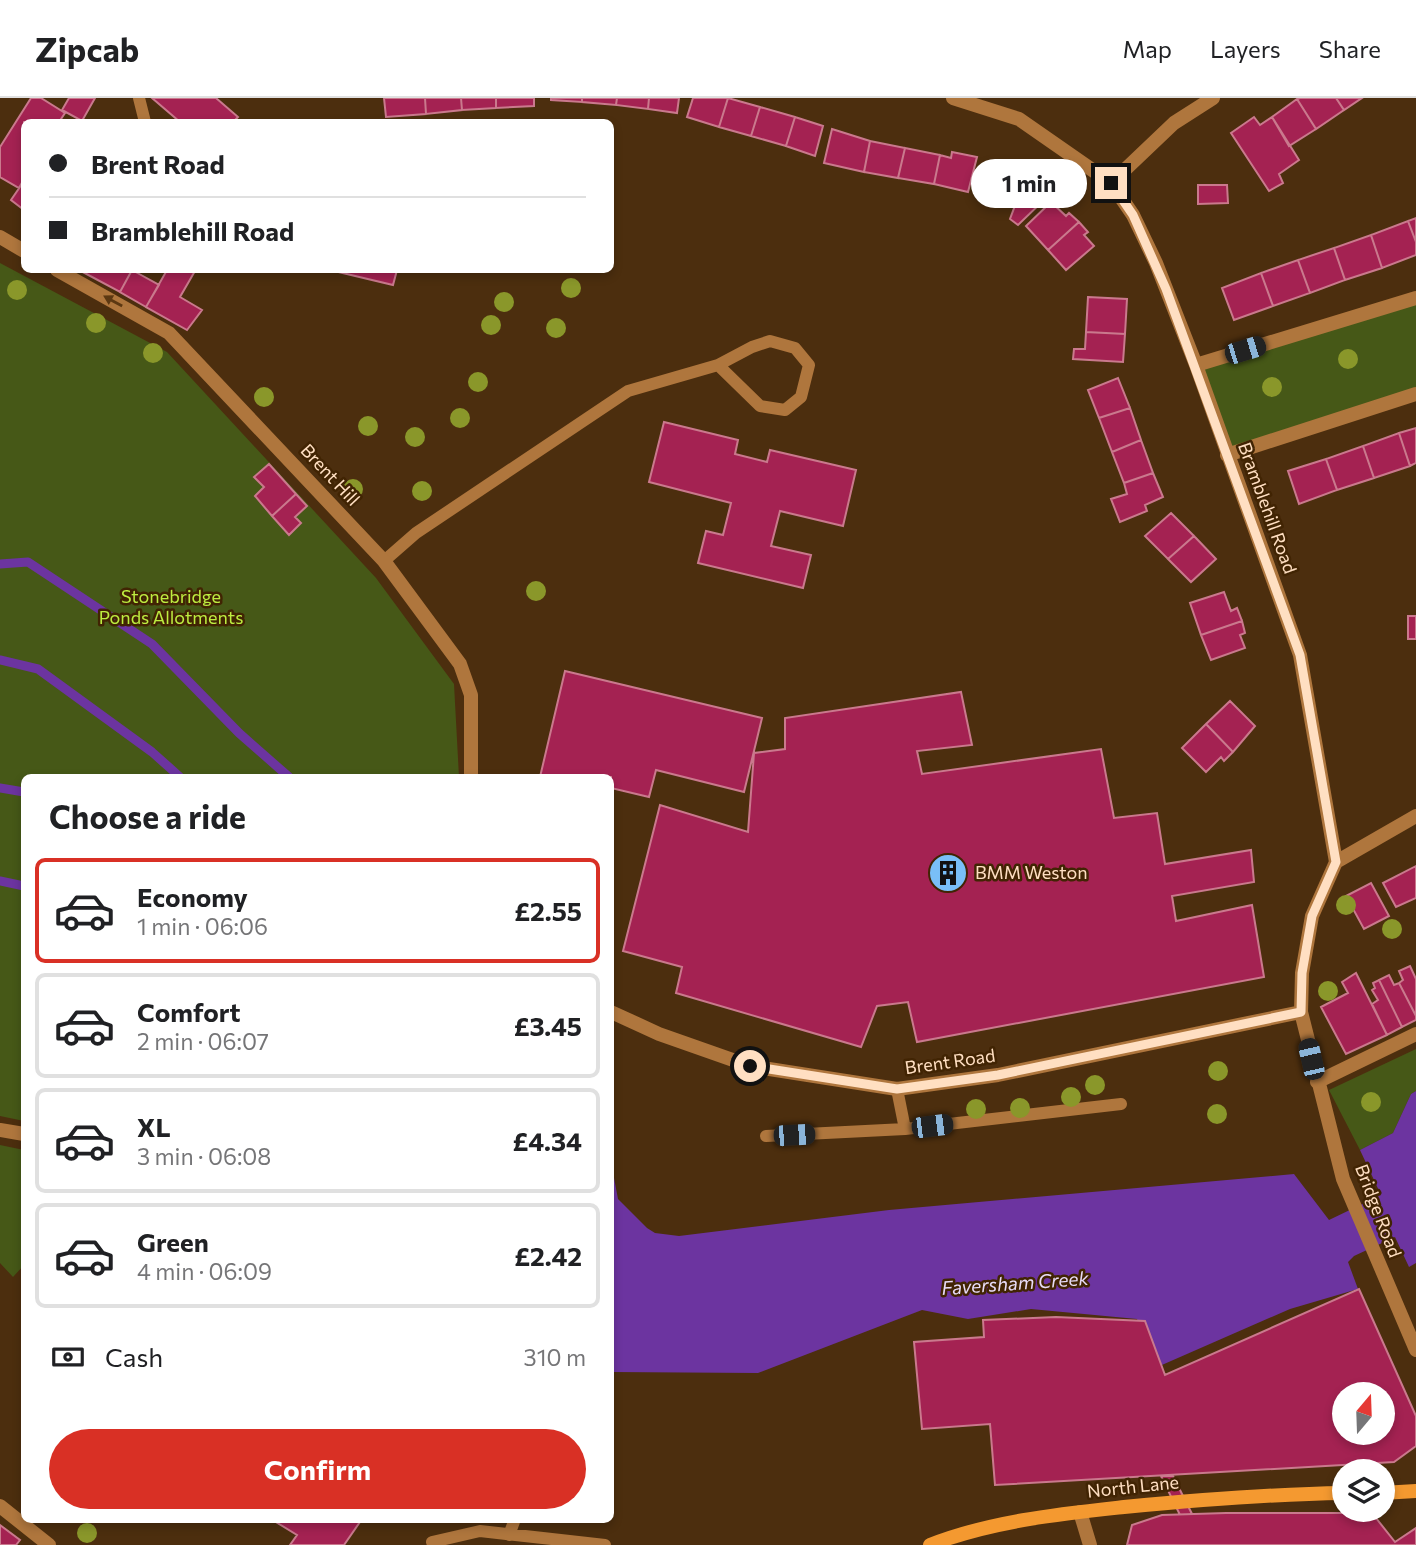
<!DOCTYPE html>
<meta charset="utf-8">
<style>
:root{--surface:#fff;--page:#f2f2f2;--text:#202124;--muted:#757577;--line:#e0e0e0;--accent:#d93025}
body{margin:0;font-family:Commissioner,sans-serif;background:var(--page);color:var(--text);height:100vh;display:flex;flex-direction:column;font-size:26px;white-space:nowrap}
*{box-sizing:border-box;margin:0}
p{font-size:23px;color:var(--muted)}
.icon{flex:none;width:38px;height:38px;fill:none;stroke:currentColor;stroke-width:2;stroke-linecap:round;stroke-linejoin:round}
.map{position:relative;flex:1;overflow:hidden}
.drawer{position:absolute;left:21px;top:676px;width:593px;height:749px;display:flex;flex-direction:column;background:var(--surface);border-radius:10px;box-shadow:0 4px 10px #0003}
.drawer>*{flex:none}
.banner{position:absolute;left:21px;top:21px;width:593px;height:154px;border-radius:10px;box-shadow:0 4px 10px #0003;display:grid;align-content:center;height:154px;padding:0 28px;background:var(--surface)}
.needle{width:46px;rotate:19deg}
.controls{position:absolute;left:1332px;top:1284px;display:grid;gap:14px}
.controls a{display:grid;place-items:center;width:63px;height:63px;border-radius:50%;background:var(--surface);box-shadow:0 4px 10px #0003;font-size:35px}
.end{position:absolute;width:32px;height:32px;margin:-16px;border:9px solid #ffdfc2;background:#111;box-shadow:0 0 0 4px #111}
.from{border-radius:50%}
.bubble{position:absolute;height:49px;border-radius:24px;background:var(--surface);box-shadow:0 4px 10px #0003;font-size:23px;font-weight:700;line-height:49px;text-align:center}
.car{position:absolute;width:21px;height:42px;margin:-21px -10px;border-radius:9px;box-shadow:0 0 5px 2px #0007;background:linear-gradient(#222 24%,#8ab4d8 0 40%,#222 0 76%,#8ab4d8 0 86%,#222 0)}
.banner b{display:flex;align-items:center;gap:24px;height:66px;font-size:26px}
.banner b+b{border-top:2px solid var(--line)}
.banner i{width:18px;height:18px;background:var(--text)}
ul{padding:0;list-style:none}
li{display:flex;align-items:center;gap:21px;height:105px;margin:0 14px 10px;padding:0 14px;border:4px solid var(--line);border-radius:10px}
li div{flex:1}
li b{display:block;font-size:26px}
li em{font-style:normal;font-weight:700}
li.active{border-color:var(--accent)}
li>.icon{width:63px;height:63px;stroke-width:1.5}
h2{padding:0 28px;font-size:32px;line-height:84px}
.pay{display:flex;align-items:center;gap:18px;height:77px;padding:0 28px;font-size:26px}
.pay p{margin-inline-start:auto}
.primary-button{display:flex;gap:14px;margin-top:auto;padding:14px 28px}
.primary-button a{flex:1;height:80px;border-radius:42px;background:var(--accent);color:#fff;font-size:28px;font-weight:700;line-height:80px;text-align:center}
header{display:flex;align-items:center;gap:42px;box-sizing:border-box;height:98px;padding:0 35px;background:var(--surface);border-bottom:2px solid var(--line)}
header strong{font-size:33px}
nav{display:flex;gap:38px;margin-inline-start:auto;font-size:24px}
.map>svg:first-child{display:block}
.green{fill:#465817}
.water{fill:#6c34a0}
.lines{fill:none;stroke-linecap:round;stroke-linejoin:round}
.stream{stroke:#6c34a0;stroke-width:9}
.building{fill:#a42252;stroke:#ca798d;stroke-width:2;fill-rule:evenodd}
.service{stroke:#af763d;stroke-width:12}
.minor{stroke:#af763d;stroke-width:14}
.tertiary{stroke:#af763d;stroke-width:14}
.secondary{stroke:#f49930;stroke-width:14}
.tree{fill:#8a972a}
.oneway{fill:#5c3812}
.route{stroke:#ffdfc2;stroke-width:9}
.labels{text-anchor:middle;stroke-width:5;stroke-linejoin:round;paint-order:stroke}
.street-label{font-size:18px;fill:#ffdfc2;stroke:#412403}
.park-label{font-size:18px;fill:#bded40;stroke:#412403}
.poi-label{font-size:18px;fill:#ffdfc2;stroke:#412403;text-anchor:start}
.water-label{font-size:19px;font-style:italic;fill:#e8dcf8;stroke:#412403}
</style>
<header>
<strong>Zipcab</strong>
<nav><a>Map</a><a>Layers</a><a>Share</a></nav>
</header>
<div class="map">
<svg width="1416" height="1447" viewBox="0 0 1416 1447">
<rect width="100%" height="100%" fill="#4c2e0e"/>
<path class="green" d="M 0,165 L 167,254 L 376,480 L 454,586 L 459,679 L 24,679 L 24,1023 L 0,1018 Z
M 1416,200 L 1416,296 L 1227,357 L 1196,267 Z
M 1416,951 L 1416,993 L 1411,996 L 1393,1035 L 1360,1052 L 1329,992 Z
M 0,1047 L 24,1052 L 24,1167 L 13,1179 L 0,1165 Z"/>
<path class="water" d="M 1416,993 L 1416,1165 L 1409,1169 L 1395,1139 L 1354,1158 L 1348,1164 L 1358,1191 L 1290,1211 L 1155,1270 L 1137,1221 L 1031,1211 L 968,1221 L 922,1212 L 758,1275 L 611,1274 L 611,1064 L 618,1101 L 647,1130 L 655,1135 L 679,1138 L 889,1112 L 1294,1076 L 1329,1122 L 1381,1097 L 1360,1052 L 1393,1035 L 1411,996 Z"/>
<g class="lines">
<path class="stream" d="M 0,466 L 28,464 L 152,546 L 239,635 L 289,679
M 0,562 L 38,571 L 152,654 L 180,679
M 0,690 L 24,694
M 0,783 L 24,788"/>
</g>
<path class="building" d="M 31,0 L 41,0 L 65,15 L 59,24 L 24,24 L 24,81 L 19,90 L 0,79 L 0,49 Z
M 69,0 L 95,0 L 82,23 L 62,12 Z
M 152,0 L 216,0 L 238,19 L 233,24 L 180,24 Z
M 384,0 L 425,0 L 426,16 L 386,19 Z
M 425,0 L 461,0 L 462,12 L 426,16 Z
M 461,0 L 496,0 L 496,10 L 462,12 Z
M 496,0 L 534,0 L 534,8 L 496,10 Z
M 551,0 L 582,0 L 582,4 L 551,2 Z
M 582,0 L 617,0 L 616,7 L 582,4 Z
M 617,0 L 649,0 L 648,11 L 616,7 Z
M 649,0 L 679,0 L 677,15 L 648,11 Z
M 693,0 L 728,0 L 719,29 L 687,19 Z
M 728,0 L 760,9 L 751,38 L 719,29 Z
M 1300,0 L 1336,0 L 1344,12 L 1316,31 L 1297,1 Z
M 1336,0 L 1362,0 L 1344,12 Z
M 1297,1 L 1316,31 L 1289,48 L 1272,19 Z
M 760,9 L 795,19 L 786,48 L 751,38 Z
M 795,19 L 823,28 L 815,58 L 786,48 Z
M 1254,19 L 1260,27 L 1272,19 L 1299,62 L 1279,76 L 1283,85 L 1269,93 L 1231,35 Z
M 832,31 L 870,43 L 864,74 L 824,65 Z
M 870,43 L 905,50 L 898,80 L 864,74 Z
M 905,50 L 940,57 L 934,86 L 898,80 Z
M 952,54 L 977,59 L 968,94 L 934,86 L 940,57 L 951,60 Z
M 1025,81 L 1047,99 L 1018,127 L 1010,121 Z
M 22,86 L 24,87 L 24,112 L 11,102 Z
M 1198,87 L 1227,87 L 1228,105 L 1198,106 Z
M 1051,104 L 1066,118 L 1069,115 L 1079,124 L 1048,152 L 1026,128 Z
M 1416,120 L 1416,144 L 1408,123 Z
M 1408,123 L 1416,144 L 1416,157 L 1382,170 L 1371,137 Z
M 1079,124 L 1088,134 L 1084,137 L 1094,148 L 1066,172 L 1048,152 Z
M 1371,137 L 1382,170 L 1345,182 L 1334,150 Z
M 1334,150 L 1345,182 L 1310,195 L 1298,162 Z
M 1298,162 L 1310,195 L 1273,208 L 1261,175 Z
M 79,172 L 132,172 L 120,194 Z
M 132,172 L 159,187 L 146,209 L 120,194 Z
M 167,172 L 195,173 L 180,199 L 202,212 L 187,232 L 146,209 Z
M 330,172 L 397,172 L 393,187 Z
M 1261,175 L 1273,208 L 1234,222 L 1222,190 Z
M 1088,199 L 1127,201 L 1125,236 L 1086,234 Z
M 1086,234 L 1125,236 L 1123,264 L 1073,261 L 1074,251 L 1085,251 Z
M 1118,280 L 1130,310 L 1099,320 L 1088,292 Z
M 1130,310 L 1141,342 L 1112,354 L 1099,320 Z
M 664,324 L 738,342 L 735,356 L 767,364 L 770,352 L 856,372 L 843,428 L 780,413 L 771,448 L 811,457 L 803,490 L 698,465 L 706,433 L 723,437 L 731,405 L 649,384 Z
M 1416,330 L 1416,365 L 1410,368 L 1399,335 Z
M 1399,335 L 1410,368 L 1374,380 L 1363,348 Z
M 1141,342 L 1153,375 L 1124,385 L 1112,354 Z
M 1363,348 L 1374,380 L 1337,392 L 1326,361 Z
M 1326,361 L 1337,392 L 1299,406 L 1288,373 Z
M 269,366 L 296,396 L 272,418 L 255,398 L 264,389 L 254,379 Z
M 1153,375 L 1163,399 L 1145,407 L 1147,413 L 1120,424 L 1111,401 L 1127,396 L 1124,385 Z
M 296,396 L 307,408 L 295,419 L 301,425 L 289,437 L 272,418 Z
M 1171,415 L 1194,438 L 1168,461 L 1145,438 Z
M 1194,438 L 1216,461 L 1191,484 L 1168,461 Z
M 1224,494 L 1231,513 L 1237,510 L 1242,523 L 1201,537 L 1190,505 Z
M 1408,518 L 1416,518 L 1416,541 L 1408,541 Z
M 1242,523 L 1245,535 L 1240,537 L 1245,550 L 1211,562 L 1201,537 Z
M 565,573 L 762,620 L 744,694 L 656,672 L 649,699 L 611,690 L 611,679 L 540,679 Z
M 961,594 L 972,647 L 917,653 L 922,676 L 1101,651 L 1114,720 L 1157,715 L 1165,766 L 1251,752 L 1254,784 L 1172,798 L 1176,823 L 1252,807 L 1264,879 L 917,944 L 908,904 L 877,908 L 861,949 L 676,895 L 682,869 L 623,853 L 660,707 L 748,734 L 754,655 L 785,651 L 785,620 Z
M 1230,603 L 1255,628 L 1233,654 L 1206,626 Z
M 1206,626 L 1233,654 L 1224,663 L 1221,659 L 1206,674 L 1182,650 Z
M 1416,768 L 1416,800 L 1396,809 L 1383,785 Z
M 1371,785 L 1389,818 L 1364,831 L 1346,798 Z
M 1410,868 L 1416,881 L 1416,918 L 1399,885 L 1403,882 L 1399,873 Z
M 1356,875 L 1387,937 L 1346,956 L 1321,909 L 1348,895 L 1342,884 Z
M 1389,877 L 1394,887 L 1399,885 L 1416,918 L 1416,922 L 1402,929 L 1379,882 Z
M 1379,882 L 1402,929 L 1387,937 L 1372,906 L 1378,902 L 1372,892 L 1375,890 L 1373,885 Z
M 1359,1191 L 1416,1318 L 1416,1348 L 1394,1364 L 995,1387 L 990,1326 L 922,1331 L 914,1244 L 984,1239 L 983,1222 L 1056,1219 L 1145,1223 L 1165,1277 ZM 1344,1297 L 1382,1297 L 1382,1335 L 1344,1335 Z
M 1161,1378 L 1173,1378 L 1192,1416 L 1180,1417 Z
M 1226,1415 L 1372,1415 L 1395,1444 L 1416,1430 L 1416,1447 L 1127,1447 L 1132,1427 L 1162,1417 Z
M 271,1421 L 362,1421 L 344,1447 L 290,1447 L 297,1437 Z
M 0,1427 L 20,1442 L 16,1447 L 0,1447 Z"/>
<g class="lines">
<path class="service" d="M 139,0 L 145,24
M 384,463 L 416,435 L 628,293 L 718,267 L 752,249 L 770,243 L 795,250 L 809,267 L 801,299 L 785,312 L 760,308 L 718,267
M 897,991 L 905,1031 L 1121,1006
M 766,1038 L 905,1031
M 509,1437 L 515,1421
M 432,1444 L 480,1433 L 605,1447"/>
<path class="minor" d="M 953,0 L 1019,21 L 1111,85 L 1174,25 L 1213,0
M 1111,85 L 1133,117 L 1156,165 L 1196,267 L 1300,557 L 1336,764
M 0,139 L 24,153
M 57,172 L 169,235 L 384,463 L 460,566 L 471,597 L 471,679
M 1196,267 L 1416,200
M 1227,357 L 1416,296
M 1416,718 L 1336,764 L 1312,818 L 1302,875 L 1301,914 L 1343,1081 L 1416,1252
M 611,914 L 659,936 L 750,968 L 897,991 L 998,977 L 1301,914
M 1317,984 L 1416,936
M 0,1032 L 24,1036
M 1080,1414 L 1090,1447"/>
<path class="tertiary" d="M 0,1408 L 49,1447"/>
<path class="secondary" d="M 1382,1395 L 1416,1393
M 930,1447 C 991,1423 1060,1416 1124,1409 C 1198,1402 1270,1396 1344,1395"/>
</g>
<g class="tree">
<circle cx="571" cy="190" r="10"/>
<circle cx="17" cy="192" r="10"/>
<circle cx="504" cy="204" r="10"/>
<circle cx="96" cy="225" r="10"/>
<circle cx="491" cy="227" r="10"/>
<circle cx="556" cy="230" r="10"/>
<circle cx="153" cy="255" r="10"/>
<circle cx="1348" cy="261" r="10"/>
<circle cx="478" cy="284" r="10"/>
<circle cx="1272" cy="289" r="10"/>
<circle cx="264" cy="299" r="10"/>
<circle cx="460" cy="320" r="10"/>
<circle cx="368" cy="328" r="10"/>
<circle cx="415" cy="339" r="10"/>
<circle cx="353" cy="391" r="10"/>
<circle cx="422" cy="393" r="10"/>
<circle cx="536" cy="493" r="10"/>
<circle cx="1346" cy="807" r="10"/>
<circle cx="1392" cy="831" r="10"/>
<circle cx="1328" cy="893" r="10"/>
<circle cx="1218" cy="973" r="10"/>
<circle cx="1095" cy="987" r="10"/>
<circle cx="1071" cy="999" r="10"/>
<circle cx="1371" cy="1004" r="10"/>
<circle cx="1020" cy="1010" r="10"/>
<circle cx="976" cy="1011" r="10"/>
<circle cx="1217" cy="1016" r="10"/>
<circle cx="87" cy="1435" r="10"/>
</g>
<defs><path id="oneway-solid" d="M-6-.8H1V-3.2L6.5 0L1 3.2V.8H-6Z" transform="scale(1.75)"/></defs>
<use class="oneway" href="#oneway-solid" transform="translate(113 203) rotate(-151)"/>
<g class="lines">
<path class="route" d="M 750,968 L 897,991 L 998,977 L 1301,914 L 1302,875 L 1312,818 L 1336,764 L 1300,557 L 1166,191 L 1133,117 L 1111,85"/>
</g>
<defs>
<symbol id="building-disc" viewBox="-11 -11 22 22"><circle r="9.5" fill="#79bff8" stroke="#412403"/><path d="M-4-6H4V6H1V3H-1V6H-4ZM-2.5-4.3h1.7v1.8h-1.7ZM.8-4.3h1.7v1.8H.8ZM-2.5-1h1.7V.8h-1.7ZM.8-1h1.7V.8H.8Z" fill="#111"/></symbol>
</defs>
<g fill-rule="evenodd">
<use href="#building-disc" x="926" y="753" width="44" height="44"/>
</g>
<g class="labels">
<g class="street-label">
<text transform="translate(330 377) rotate(47)" y="6">Brent Hill</text>
<text transform="translate(1267 410) rotate(70)" y="6">Bramblehill Road</text>
<text transform="translate(950 964) rotate(-8)" y="6">Brent Road</text>
<text transform="translate(1378 1113) rotate(69)" y="6">Bridge Road</text>
<text transform="translate(1133 1389) rotate(-6)" y="6">North Lane</text>
</g>
<g class="park-label">
<text x="171" y="505">Stonebridge<tspan x="171" dy="21">Ponds Allotments</tspan></text>
</g>
<g class="poi-label">
<text x="975" y="781">BMM Weston</text>
</g>
<g class="water-label">
<text transform="translate(1015 1185) rotate(-4)" y="7">Faversham Creek</text>
</g>
</g>
</svg>
<div class="controls">
<a><svg class="needle" viewBox="-14 -14 28 28"><path d="M0-13l5 13h-10z" fill="#e53935"/><path d="M0 13l5-13h-10z" fill="#757577"/></svg></a>
<a><svg class="icon" aria-label="layers" viewBox="0 0 24 24"><path d="M12 4l9 5-9 5-9-5zM3 14l9 5 9-5"/></svg></a>
</div>
<i class="end from" style="left:750px;top:968px"></i>
<i class="end" style="left:1111px;top:85px"></i>
<div class="bubble" style="left:971px;top:61px;width:116px">1 min</div>
<i class="car" style="left:1245px;top:252px;rotate:73deg"></i>
<i class="car" style="left:1311px;top:961px;rotate:347deg"></i>
<i class="car" style="left:932px;top:1028px;rotate:83deg"></i>
<i class="car" style="left:794px;top:1037px;rotate:87deg"></i>
<div class="banner">
<b><i class="from"></i>Brent Road</b>
<b><i></i>Bramblehill Road</b>
</div>
<section class="drawer">
<h2>Choose a ride</h2>
<ul>
<li class="active"><svg class="icon" aria-label="car" viewBox="0 0 24 24"><path d="M5 17H2v-5l4-1 3-4h7l3 4 3 1v5h-3M9 17h6M6 11h13"/><circle cx="7" cy="17" r="2"/><circle cx="17" cy="17" r="2"/></svg><div><b>Economy</b><p>1 min · 06:06</p></div><em>£2.55</em></li>
<li><svg class="icon" aria-label="car" viewBox="0 0 24 24"><path d="M5 17H2v-5l4-1 3-4h7l3 4 3 1v5h-3M9 17h6M6 11h13"/><circle cx="7" cy="17" r="2"/><circle cx="17" cy="17" r="2"/></svg><div><b>Comfort</b><p>2 min · 06:07</p></div><em>£3.45</em></li>
<li><svg class="icon" aria-label="car" viewBox="0 0 24 24"><path d="M5 17H2v-5l4-1 3-4h7l3 4 3 1v5h-3M9 17h6M6 11h13"/><circle cx="7" cy="17" r="2"/><circle cx="17" cy="17" r="2"/></svg><div><b>XL</b><p>3 min · 06:08</p></div><em>£4.34</em></li>
<li><svg class="icon" aria-label="car" viewBox="0 0 24 24"><path d="M5 17H2v-5l4-1 3-4h7l3 4 3 1v5h-3M9 17h6M6 11h13"/><circle cx="7" cy="17" r="2"/><circle cx="17" cy="17" r="2"/></svg><div><b>Green</b><p>4 min · 06:09</p></div><em>£2.42</em></li>
</ul>
<div class="pay"><svg class="icon" aria-label="cash" viewBox="0 0 24 24"><path d="M3 7h18v10H3z"/><circle cx="12" cy="12" r="2"/></svg>Cash<p>310 m</p></div>
<div class="primary-button"><a>Confirm</a></div>
</section>
</div>
